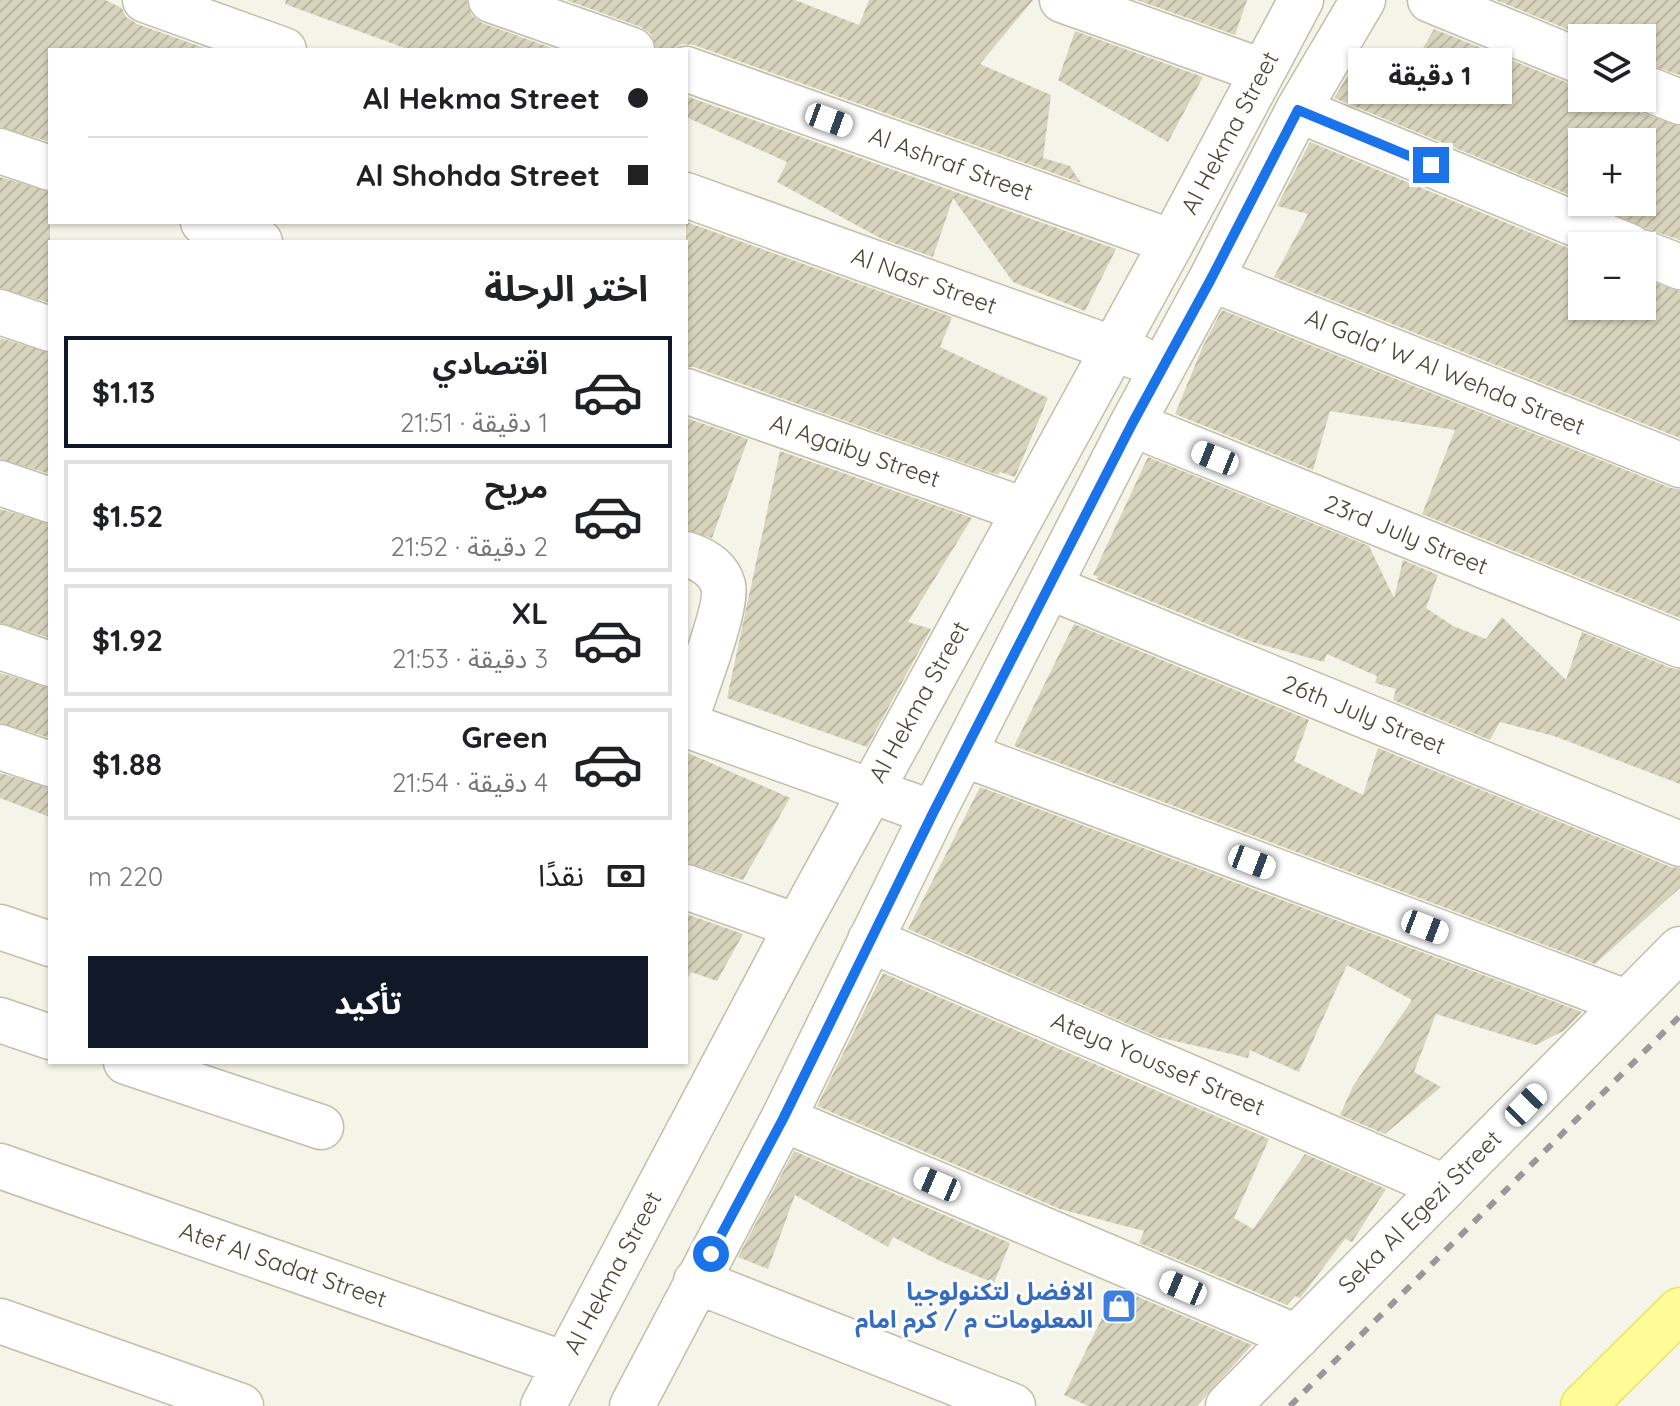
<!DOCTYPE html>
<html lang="ar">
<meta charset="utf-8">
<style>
:root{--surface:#fff;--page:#f6f6f6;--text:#202124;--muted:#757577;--line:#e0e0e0;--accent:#111827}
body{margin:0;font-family:Quicksand,"Noto Sans Arabic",sans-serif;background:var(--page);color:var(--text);direction:rtl;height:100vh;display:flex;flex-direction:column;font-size:30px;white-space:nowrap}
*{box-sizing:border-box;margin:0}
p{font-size:26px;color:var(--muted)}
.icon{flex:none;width:44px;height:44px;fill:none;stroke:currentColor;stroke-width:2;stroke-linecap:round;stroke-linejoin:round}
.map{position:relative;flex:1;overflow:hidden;direction:ltr}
.drawer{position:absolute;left:48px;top:240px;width:640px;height:824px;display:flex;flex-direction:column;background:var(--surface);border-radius:0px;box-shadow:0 2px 6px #0004;direction:rtl}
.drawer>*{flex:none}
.hud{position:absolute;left:48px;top:48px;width:640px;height:176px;border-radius:0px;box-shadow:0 2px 6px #0004;direction:rtl;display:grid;align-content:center;height:176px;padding:0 40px;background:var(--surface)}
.fabs{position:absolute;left:1568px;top:24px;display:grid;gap:16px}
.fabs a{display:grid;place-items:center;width:88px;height:88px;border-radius:0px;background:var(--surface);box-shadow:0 2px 6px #0004;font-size:40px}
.end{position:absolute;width:36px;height:36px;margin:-18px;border:10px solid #1a73e8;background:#fff;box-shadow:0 0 0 4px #fff}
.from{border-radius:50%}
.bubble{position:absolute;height:56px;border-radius:0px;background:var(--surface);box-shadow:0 2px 6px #0004;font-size:26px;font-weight:700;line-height:56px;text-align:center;direction:rtl}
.car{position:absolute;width:24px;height:48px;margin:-24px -12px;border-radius:10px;box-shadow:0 0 6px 2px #0007;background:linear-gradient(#fff 24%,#345 0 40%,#fff 0 76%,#345 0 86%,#fff 0)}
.hud b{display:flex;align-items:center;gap:28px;height:76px;font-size:30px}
.hud b+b{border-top:2px solid var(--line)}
.hud i{width:20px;height:20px;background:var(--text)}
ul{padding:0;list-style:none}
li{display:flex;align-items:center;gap:24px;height:112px;margin:0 16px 12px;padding:0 24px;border:4px solid var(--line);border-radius:0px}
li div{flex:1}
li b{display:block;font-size:30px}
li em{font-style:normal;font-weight:700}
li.selected{border-color:var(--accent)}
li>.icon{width:72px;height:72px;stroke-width:1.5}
h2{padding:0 40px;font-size:36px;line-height:96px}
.pay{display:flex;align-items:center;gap:20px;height:88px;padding:0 40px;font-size:30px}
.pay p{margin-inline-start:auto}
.action{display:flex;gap:16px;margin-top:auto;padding:16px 40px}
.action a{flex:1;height:92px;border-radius:0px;background:var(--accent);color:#fff;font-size:32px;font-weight:700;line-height:92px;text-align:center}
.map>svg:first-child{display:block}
.building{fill:url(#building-hatch)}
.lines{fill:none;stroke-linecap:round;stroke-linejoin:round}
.minor-casing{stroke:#c1bfaa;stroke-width:47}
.major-casing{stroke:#eae361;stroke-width:47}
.minor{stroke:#fff;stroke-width:44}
.major{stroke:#fffb97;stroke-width:44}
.rail{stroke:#989898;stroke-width:6;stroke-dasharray:10 10;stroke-linecap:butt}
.route{stroke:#1a73e8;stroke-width:10}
.labels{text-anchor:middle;stroke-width:6;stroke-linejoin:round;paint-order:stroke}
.street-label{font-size:24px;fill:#494636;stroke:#fff}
.shop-label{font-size:24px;font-weight:bold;fill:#366cbe;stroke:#fff;text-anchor:end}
</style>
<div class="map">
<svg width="1680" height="1406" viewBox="0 0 1680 1406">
<defs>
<pattern id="building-hatch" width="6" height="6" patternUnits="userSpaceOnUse" patternTransform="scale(2)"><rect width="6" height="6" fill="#d7d3bd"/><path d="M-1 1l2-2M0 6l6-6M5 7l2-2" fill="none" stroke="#bab6a3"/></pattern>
</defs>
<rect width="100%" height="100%" fill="#f5f4e8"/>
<path class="building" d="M 0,0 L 105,0 L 122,8 L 126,17 L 137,24 L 210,50 L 50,50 L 50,142 L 0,127 Z
M 286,0 L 467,0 L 472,16 L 482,23 L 557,50 L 410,50 L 285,4 Z
M 566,0 L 795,0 L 859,25 L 869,0 L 1033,0 L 980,64 L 1051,95 L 1043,158 L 1070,166 L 1081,183 L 694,45 L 682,44 L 670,50 L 656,50 L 651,34 L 641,27 Z
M 1137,0 L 1247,0 L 1235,35 Z
M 1496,0 L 1680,0 L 1680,75 L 1642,63 L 1642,38 L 1589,38 Z
M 1434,29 L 1573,85 L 1582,86 L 1582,98 L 1620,98 L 1633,110 L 1680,126 L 1680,240 L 1645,228 L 1588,202 L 1642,202 L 1642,142 L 1582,142 L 1582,200 L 1334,98 L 1360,55 L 1407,76 Z
M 1075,31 L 1203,77 L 1168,142 L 1058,80 Z
M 686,96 L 1116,249 L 1085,311 L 1013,282 L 953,198 L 933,257 L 882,239 L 777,182 L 787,162 L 686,117 Z
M 1310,142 L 1582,254 L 1582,306 L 1642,306 L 1642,279 L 1680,291 L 1680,438 L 1274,277 L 1308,214 L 1277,206 Z
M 0,177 L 50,192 L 50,303 L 0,288 Z
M 686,222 L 952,317 L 940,347 L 1048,398 L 1015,477 L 1000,472 L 998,475 L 694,367 L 686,367 Z
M 1222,310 L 1671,488 L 1680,489 L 1680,618 L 1422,514 L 1455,430 L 1330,411 L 1313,470 L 1175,414 L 1203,346 Z
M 0,338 L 50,353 L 50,474 L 0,459 Z
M 686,418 L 748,439 L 712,538 L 686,530 Z
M 780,451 L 972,518 L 908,622 L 931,629 L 867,747 L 727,698 Z
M 1148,457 L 1369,546 L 1394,598 L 1403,560 L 1438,575 L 1426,608 L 1453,626 L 1486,639 L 1502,617 L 1566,680 L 1582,632 L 1671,668 L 1680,669 L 1680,784 L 1554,736 L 1500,722 L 1490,740 L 1393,700 L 1396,689 L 1375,683 L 1377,676 L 1327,654 L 1324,662 L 1252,642 L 1096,579 L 1098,576 L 1093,575 Z
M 0,509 L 50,524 L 50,638 L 0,623 Z
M 1074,624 L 1309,720 L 1294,761 L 1363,795 L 1378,748 L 1671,867 L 1680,868 L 1680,888 L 1595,964 L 1014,746 Z
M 0,673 L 50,688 L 50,738 L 0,723 Z
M 686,752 L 790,798 L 743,880 L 686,863 Z
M 0,773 L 50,788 L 50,817 L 0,798 Z
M 980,787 L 1582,1012 L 1565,1030 L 1536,1045 L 1436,1014 L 1414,1072 L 1441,1087 L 1385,1134 L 1340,1115 L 1353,1086 L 1412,1000 L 1347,965 L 1299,1072 L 1250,1050 L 1248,1058 L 1158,1037 L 908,929 Z
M 686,914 L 743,934 L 717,981 L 691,972 L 686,981 Z
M 883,973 L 1269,1139 L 1234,1218 L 1253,1229 L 1305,1154 L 1386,1189 L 1352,1242 L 1345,1239 L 1304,1293 L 1300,1298 L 1295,1296 L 1287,1305 L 1139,1243 L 1144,1231 L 1060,1209 L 817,1106 Z
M 794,1151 L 1010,1243 L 994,1283 L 940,1261 L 893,1237 L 888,1247 L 795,1195 L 768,1269 L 738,1257 Z
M 1117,1288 L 1252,1345 L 1197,1406 L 1088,1406 L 1064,1395 Z"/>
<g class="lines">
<defs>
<path id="minor" d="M 145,0 L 284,50
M 491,0 L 632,50
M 1062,0 L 1262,71
M 1430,0 L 1582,62
M 686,69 L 1172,242
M 1642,87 L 1680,102
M 1298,110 L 1629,246
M 0,151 L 50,168
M 686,195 L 1139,358
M 203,222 L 260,242
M 1642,252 L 1680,267
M 1211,279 L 1680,465
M 0,312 L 50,329
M 686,391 L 1024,510
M 1132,424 L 1680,645
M 0,483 L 50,500
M 686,554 C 702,559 718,568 723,585 C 729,605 694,694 686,719
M 1049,587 L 1680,844
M 0,647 L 50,664
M 686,725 L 933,813
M 0,747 L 50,764
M 963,754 L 1626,1002
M 686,887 L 797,926
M 0,927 L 50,944
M 870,940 L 1445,1187
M 0,1020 L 50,1037
M 126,1062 L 321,1127
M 783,1119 L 1297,1337
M 0,1166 L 565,1364
M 696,1281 L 1013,1406
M 0,1321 L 241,1406
M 543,1406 L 797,926 L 1172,242 L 1301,0
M 632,1406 L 783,1119 L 933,813 L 1132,424 L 1211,279 L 1298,110 L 1363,0
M 1228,1406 L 1680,949"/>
<path id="major" d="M 1583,1406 L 1680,1310"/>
</defs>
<use href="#minor" class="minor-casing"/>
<use href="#major" class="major-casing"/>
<use href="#minor" class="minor"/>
<use href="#major" class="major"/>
<path class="rail" d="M 1290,1406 L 1680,1016"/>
</g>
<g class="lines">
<path class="route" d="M 711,1254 L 783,1119 L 933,813 L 1132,424 L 1211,279 L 1298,110 L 1431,165"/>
</g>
<defs>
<symbol id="shop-square" viewBox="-11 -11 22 22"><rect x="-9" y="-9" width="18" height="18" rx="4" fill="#3f7fe0" stroke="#fff"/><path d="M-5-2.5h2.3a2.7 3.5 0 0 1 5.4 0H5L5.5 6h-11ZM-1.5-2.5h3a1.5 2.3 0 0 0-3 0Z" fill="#fff"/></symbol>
</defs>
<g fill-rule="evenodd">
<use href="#shop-square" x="1099" y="1286" width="40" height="40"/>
</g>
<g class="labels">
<g class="street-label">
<text transform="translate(1230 133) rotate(-62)" y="8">Al Hekma Street</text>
<text transform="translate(951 164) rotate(20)" y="8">Al Ashraf Street</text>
<text transform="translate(924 281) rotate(20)" y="8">Al Nasr Street</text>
<text transform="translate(1445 372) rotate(22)" y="8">Al Gala' W Al Wehda Street</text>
<text transform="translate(855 451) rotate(19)" y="8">Al Agaiby Street</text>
<text transform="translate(1406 535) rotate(22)" y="8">23rd July Street</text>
<text transform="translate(919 702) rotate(-61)" y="8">Al Hekma Street</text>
<text transform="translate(1364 715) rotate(22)" y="8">26th July Street</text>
<text transform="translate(1158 1064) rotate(23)" y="8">Ateya Youssef Street</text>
<text transform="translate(1420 1212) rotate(-45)" y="8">Seka Al Egezi Street</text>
<text transform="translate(283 1265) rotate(19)" y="8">Atef Al Sadat Street</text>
<text transform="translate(613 1273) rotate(-62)" y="8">Al Hekma Street</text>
</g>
<g class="shop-label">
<text x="1093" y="1300">الافضل لتكنولوجيا<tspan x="1093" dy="28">المعلومات م / كرم امام</tspan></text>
</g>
</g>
</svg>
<div class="fabs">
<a><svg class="icon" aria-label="layers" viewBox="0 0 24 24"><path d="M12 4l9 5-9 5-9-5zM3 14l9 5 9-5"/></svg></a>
<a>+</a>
<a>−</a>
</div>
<i class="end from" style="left:711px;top:1254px"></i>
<i class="end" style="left:1431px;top:165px"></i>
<div class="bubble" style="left:1348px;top:48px;width:164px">1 دقيقة</div>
<i class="car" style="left:829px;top:120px;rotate:110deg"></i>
<i class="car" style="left:1215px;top:458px;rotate:292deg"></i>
<i class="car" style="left:1252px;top:862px;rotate:111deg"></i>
<i class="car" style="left:1425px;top:927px;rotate:111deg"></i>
<i class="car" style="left:1526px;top:1105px;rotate:44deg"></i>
<i class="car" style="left:937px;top:1184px;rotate:293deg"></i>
<i class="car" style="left:1183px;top:1288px;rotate:293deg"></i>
<div class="hud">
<b><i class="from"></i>Al Hekma Street</b>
<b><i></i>Al Shohda Street</b>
</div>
<section class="drawer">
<h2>اختر الرحلة</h2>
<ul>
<li class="selected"><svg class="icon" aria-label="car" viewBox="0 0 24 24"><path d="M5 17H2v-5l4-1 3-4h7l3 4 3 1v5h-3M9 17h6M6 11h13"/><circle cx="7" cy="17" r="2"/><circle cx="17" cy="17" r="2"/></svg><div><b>اقتصادي</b><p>1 دقيقة · 21:51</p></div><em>$1.13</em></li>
<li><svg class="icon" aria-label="car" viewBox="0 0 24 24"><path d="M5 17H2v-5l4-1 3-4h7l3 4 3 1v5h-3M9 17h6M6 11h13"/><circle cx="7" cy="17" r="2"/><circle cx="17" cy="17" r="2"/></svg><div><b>مريح</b><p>2 دقيقة · 21:52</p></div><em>$1.52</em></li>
<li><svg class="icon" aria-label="car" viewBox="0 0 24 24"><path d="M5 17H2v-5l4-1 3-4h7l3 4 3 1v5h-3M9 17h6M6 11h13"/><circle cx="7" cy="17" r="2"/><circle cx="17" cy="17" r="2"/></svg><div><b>XL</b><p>3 دقيقة · 21:53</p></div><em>$1.92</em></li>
<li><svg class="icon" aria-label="car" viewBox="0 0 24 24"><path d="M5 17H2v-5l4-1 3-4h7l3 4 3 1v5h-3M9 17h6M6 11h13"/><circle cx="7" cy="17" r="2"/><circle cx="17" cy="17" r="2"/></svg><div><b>Green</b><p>4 دقيقة · 21:54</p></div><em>$1.88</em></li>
</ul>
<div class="pay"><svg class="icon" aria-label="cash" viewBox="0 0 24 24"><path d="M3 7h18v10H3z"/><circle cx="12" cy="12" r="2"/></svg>نقدًا<p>220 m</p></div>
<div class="action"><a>تأكيد</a></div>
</section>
</div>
